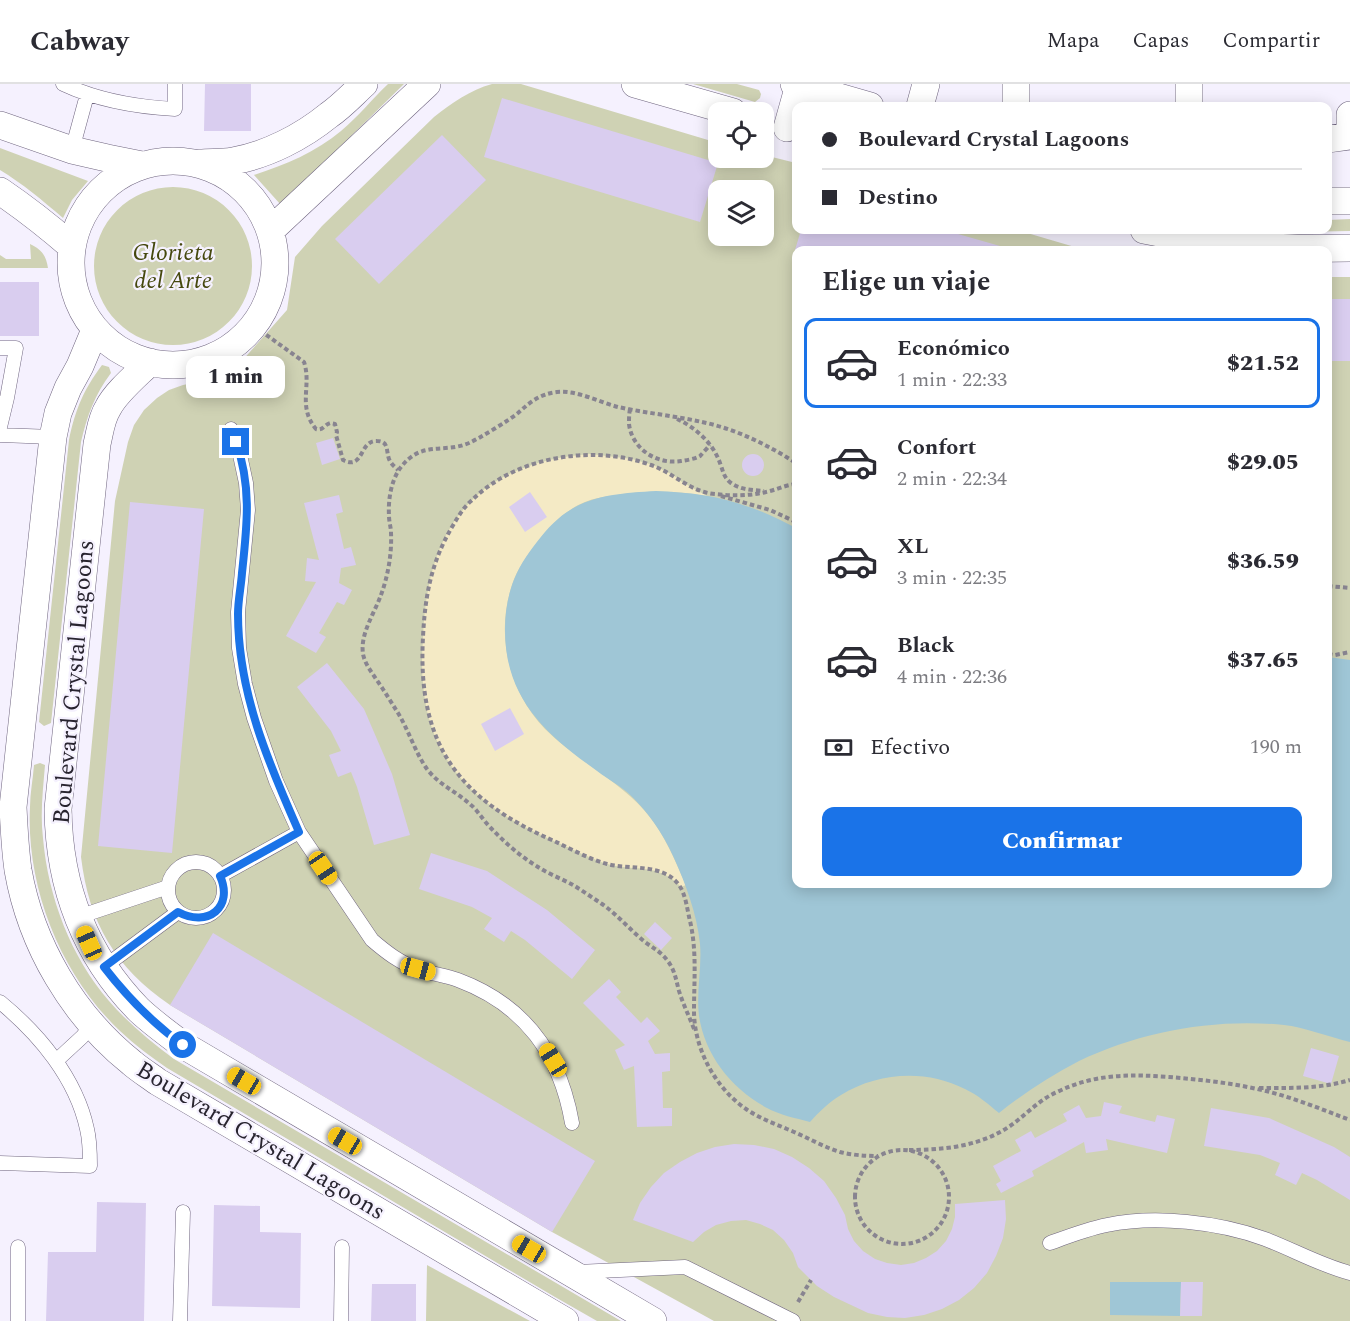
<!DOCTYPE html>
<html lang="es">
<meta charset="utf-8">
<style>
:root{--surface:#fff;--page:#f7f7f7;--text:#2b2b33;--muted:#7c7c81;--line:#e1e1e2;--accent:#1a73e8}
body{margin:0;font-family:Spectral,serif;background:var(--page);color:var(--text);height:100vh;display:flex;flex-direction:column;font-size:22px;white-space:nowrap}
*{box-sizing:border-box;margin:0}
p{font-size:20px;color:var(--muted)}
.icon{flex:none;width:33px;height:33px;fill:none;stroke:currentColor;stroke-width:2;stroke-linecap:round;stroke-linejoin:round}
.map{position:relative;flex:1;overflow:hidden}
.sheet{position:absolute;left:792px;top:162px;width:540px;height:642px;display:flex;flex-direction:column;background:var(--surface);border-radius:12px;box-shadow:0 3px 15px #0003}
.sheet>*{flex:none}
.top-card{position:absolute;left:792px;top:18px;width:540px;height:132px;border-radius:12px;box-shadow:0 3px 15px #0003;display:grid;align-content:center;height:132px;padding:0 30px;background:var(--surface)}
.buttons{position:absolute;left:708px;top:18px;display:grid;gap:12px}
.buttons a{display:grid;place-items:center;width:66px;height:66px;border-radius:12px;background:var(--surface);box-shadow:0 3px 15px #0003;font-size:30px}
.end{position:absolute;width:27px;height:27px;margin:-14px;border:8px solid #1a73e8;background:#fff;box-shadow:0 0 0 3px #fff}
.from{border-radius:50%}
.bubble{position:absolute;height:42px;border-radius:12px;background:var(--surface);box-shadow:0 3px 15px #0003;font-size:20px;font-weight:800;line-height:42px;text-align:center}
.car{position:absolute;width:18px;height:36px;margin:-18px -9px;border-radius:8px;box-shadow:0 0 4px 2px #0007;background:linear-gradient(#f5c518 24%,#345 0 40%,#f5c518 0 76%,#345 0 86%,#f5c518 0)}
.top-card b{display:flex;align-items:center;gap:21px;height:57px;font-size:22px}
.top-card b+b{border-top:2px solid var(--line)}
.top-card i{width:15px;height:15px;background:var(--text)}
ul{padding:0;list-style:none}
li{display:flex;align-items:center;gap:18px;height:90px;margin:0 12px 9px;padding:0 18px;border:3px solid transparent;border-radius:12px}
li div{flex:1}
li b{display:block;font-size:22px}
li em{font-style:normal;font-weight:800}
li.on{border-color:var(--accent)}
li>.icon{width:54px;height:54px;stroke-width:1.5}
h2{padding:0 30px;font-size:27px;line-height:72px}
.pay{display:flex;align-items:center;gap:15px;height:66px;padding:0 30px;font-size:22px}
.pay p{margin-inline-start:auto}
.button{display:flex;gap:12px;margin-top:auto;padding:12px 30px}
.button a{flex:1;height:69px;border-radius:12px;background:var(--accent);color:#fff;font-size:24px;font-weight:800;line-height:69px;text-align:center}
header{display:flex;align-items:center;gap:36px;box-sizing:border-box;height:84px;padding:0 30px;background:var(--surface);border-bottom:2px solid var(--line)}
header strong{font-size:28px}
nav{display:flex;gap:33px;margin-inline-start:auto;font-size:21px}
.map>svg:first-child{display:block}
.green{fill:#cfd2b4;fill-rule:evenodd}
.sand{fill:#f4eac5}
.water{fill:#9fc6d6}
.building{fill:#d9cdef}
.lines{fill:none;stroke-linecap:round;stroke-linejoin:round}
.lane-casing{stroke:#6f657f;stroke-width:15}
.street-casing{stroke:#6f657f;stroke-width:28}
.path{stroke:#888490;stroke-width:4;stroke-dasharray:4.5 3;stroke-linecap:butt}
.lane{stroke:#fff;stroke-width:14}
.street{stroke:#fff;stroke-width:27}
.route{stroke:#1a73e8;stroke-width:8}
.labels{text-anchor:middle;stroke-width:4.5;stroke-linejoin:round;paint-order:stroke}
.park-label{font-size:24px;font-style:italic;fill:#45480e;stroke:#f5f1fe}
.street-label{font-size:24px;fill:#28242f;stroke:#f5f1fe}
</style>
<header>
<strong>Cabway</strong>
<nav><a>Mapa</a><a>Capas</a><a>Compartir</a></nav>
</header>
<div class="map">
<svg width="1350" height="1237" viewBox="0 0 1350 1237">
<rect width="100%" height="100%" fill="#f5f1fe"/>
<path class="green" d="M 388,0 L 404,0 L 281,121 L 254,91 C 285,81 316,68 341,47 C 358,33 372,15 388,0 Z
M 492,0 L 521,0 L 718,59 L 718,74 L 764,74 L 764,71 L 796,79 L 796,146 L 1017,146 L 1085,166 L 796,166 L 796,800 L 1328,800 L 1328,193 L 1350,193 L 1350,1237 L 714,1237 L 552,1148 L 170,921 C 115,883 89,839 81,773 L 115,417 L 128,358 L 134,341 L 144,326 L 157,314 L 169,306 L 183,301 L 198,298 L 212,298 L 234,286 L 287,226 L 295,173 L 322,142 L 434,33 C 452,19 470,6 492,0 ZM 718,106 L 764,106 L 764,152 L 718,152 Z
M 693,0 L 737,0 L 759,6 L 761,10 L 760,14 L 755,18 Z
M 0,64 L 88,97 L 72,116 L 63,134 C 42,116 23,100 0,86 Z
M94 182a79 79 0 1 1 158 0a79 79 0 1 1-158 0Z
M 1350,135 L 1350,147 L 1295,148 L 1254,146 L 1328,146 L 1328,136 Z
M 30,160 C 41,165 46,171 48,184 L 0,184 L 0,171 L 6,175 L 31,175 Z
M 102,281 L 109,283 L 111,289 C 95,310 87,332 81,358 L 51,639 L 44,642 L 39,638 L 69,356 C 75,326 84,305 102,281 Z
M 40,679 L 45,681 C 43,706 40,730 43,754 C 48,813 71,873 109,917 C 128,939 150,957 174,975 L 621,1237 L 597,1237 L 555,1213 L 167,984 C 151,973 135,961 120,947 C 61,891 26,804 30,723 C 30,709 33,695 34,681 Z
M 427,1181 L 530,1237 L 426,1237 Z"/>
<path class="sand" d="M 590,370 L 632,375 L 653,381 L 673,391 L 682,398 L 707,412 C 675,407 643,406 612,412 C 603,413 594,414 585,418 C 565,426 550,442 537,459 C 527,472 517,485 512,501 C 495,551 509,608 545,645 C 575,675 615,694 644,726 C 663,747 674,774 686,801 L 681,803 C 658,777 630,789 601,778 C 588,773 576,767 563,761 C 529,746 499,732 471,705 C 449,684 434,657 427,627 C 422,604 421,579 423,555 C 425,506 434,454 471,417 C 501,386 548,373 590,370 Z"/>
<path class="water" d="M 656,407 C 688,408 719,412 749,423 C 765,428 781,436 796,444 L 796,800 L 1328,800 L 1328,573 L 1350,576 L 1350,958 C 1330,953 1303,943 1284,941 C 1215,934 1141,947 1079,977 C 1050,992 1024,1009 999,1029 C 988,1020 978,1011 965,1005 C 926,985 878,988 841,1011 C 829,1018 819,1028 810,1038 C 795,1034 780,1031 767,1024 C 732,1005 705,972 699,932 C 696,908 702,884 700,860 C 697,830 686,801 674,774 C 663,749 647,726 627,708 C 616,699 604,693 593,684 C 543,648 505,612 505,546 C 505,520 511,495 526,473 C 535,460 546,445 558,435 C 585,411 621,409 656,407 Z
M 1110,1198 L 1181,1198 L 1180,1232 L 1110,1231 Z"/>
<path class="building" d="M 205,0 L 251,0 L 251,47 L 204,47 Z
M 502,14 L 718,79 L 700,138 L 484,73 Z
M 442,51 L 486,96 L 379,200 L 335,155 Z
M 801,146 L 944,146 L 1014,166 L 795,166 Z
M 0,198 L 39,198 L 39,252 L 0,252 Z
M 1328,215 L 1350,215 L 1350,277 L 1328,277 Z
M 333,354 L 340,375 L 322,381 L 316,359 Z
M742 381a11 11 0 1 1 22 0a11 11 0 1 1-22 0Z
M 530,408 L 547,433 L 525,448 L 509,423 Z
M 339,411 L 343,428 L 336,430 L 344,465 L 351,463 L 356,481 L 341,484 L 339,499 L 352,506 L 344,521 L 337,518 L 319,549 L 326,553 L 316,569 L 286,552 L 316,498 L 305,497 L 307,474 L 319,476 L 304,419 Z
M 130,418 L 204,425 L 172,769 L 98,762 Z
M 327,579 L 364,625 L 392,690 L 410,751 L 374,761 L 357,703 L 351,688 L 338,693 L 329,671 L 341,667 L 331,647 L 297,603 Z
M 510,624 L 524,650 L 495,667 L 481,640 Z
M 431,769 L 487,787 L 547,826 L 595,866 L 572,895 L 525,856 L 511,847 L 504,858 L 484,845 L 492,834 L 472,823 L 419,805 Z
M 655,838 L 672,854 L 661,866 L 644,850 Z
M 213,849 L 595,1077 L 552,1148 L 170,921 Z
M 609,895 L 621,908 L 616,913 L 641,939 L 647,933 L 660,947 L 648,957 L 655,970 L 670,969 L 670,987 L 662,988 L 663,1024 L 672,1024 L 672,1042 L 637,1043 L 634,982 L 624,986 L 615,966 L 625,961 L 583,919 Z
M 1311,964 L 1339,972 L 1331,1000 L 1303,992 Z
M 1104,1018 L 1122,1022 L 1119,1029 L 1155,1038 L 1157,1031 L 1175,1035 L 1167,1069 L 1106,1055 L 1108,1066 L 1086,1069 L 1084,1058 L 1032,1087 L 1034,1092 L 1001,1109 L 996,1100 L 1001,1097 L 993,1082 L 1021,1067 L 1015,1056 L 1031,1047 L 1035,1054 L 1067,1037 L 1063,1030 L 1079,1021 L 1086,1034 L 1101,1032 Z
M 1211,1024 L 1269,1034 L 1334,1063 L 1350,1073 L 1350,1116 L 1317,1096 L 1302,1089 L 1296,1101 L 1275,1091 L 1280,1079 L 1260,1071 L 1204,1062 Z
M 734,1060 L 754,1061 L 774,1065 L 792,1073 L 809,1084 L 824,1097 L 836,1114 L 845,1131 L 848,1145 L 854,1157 L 863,1167 L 875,1175 L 887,1179 L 901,1181 L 914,1179 L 926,1174 L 937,1167 L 946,1157 L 952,1145 L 955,1133 L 955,1120 L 1005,1116 L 1006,1135 L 1003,1154 L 996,1172 L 987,1189 L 974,1204 L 959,1216 L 942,1225 L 924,1231 L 905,1234 L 887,1233 L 868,1229 L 834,1213 L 817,1202 L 798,1183 L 793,1169 L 784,1156 L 773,1146 L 760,1140 L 746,1136 L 731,1137 L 716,1141 L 704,1148 L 693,1158 L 633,1136 L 640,1119 L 651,1103 L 664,1089 L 680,1078 L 697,1069 L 715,1063 Z
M 97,1118 L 146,1119 L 144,1237 L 46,1237 L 48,1168 L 96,1168 Z
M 214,1121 L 260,1122 L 260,1148 L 301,1149 L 300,1224 L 212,1222 Z
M 1181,1198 L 1203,1198 L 1202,1232 L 1180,1232 Z
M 372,1200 L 416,1200 L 416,1237 L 371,1237 Z"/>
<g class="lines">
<defs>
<path id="lane" d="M 63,0 C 99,17 136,23 175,25 L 175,0
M 72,66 L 87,11
M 0,264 L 16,264 L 7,314 L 0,343
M 231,345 L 240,371 L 246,399 L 248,426 L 238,528 L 239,564 L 245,600 L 254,634 L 276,697 L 299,748 L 372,856 C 386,868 400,879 418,885 C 431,890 445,891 458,896 C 525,921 560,970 572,1039
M 0,351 L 53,353
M168 806a28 28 0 1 1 56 0a28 28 0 1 1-56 0Z
M 220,792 L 299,748
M 78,833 L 168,803
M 104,883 L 178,828
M 0,918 C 39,950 76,994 87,1045 C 90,1057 90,1069 90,1082 L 0,1079
M 56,977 L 82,953 L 92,941
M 1050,1159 C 1069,1152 1087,1145 1107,1141 C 1155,1131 1219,1138 1265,1155 C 1294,1166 1320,1181 1350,1189
M 577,1188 L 685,1183 L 793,1237
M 18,1237 L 18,1163
M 180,1237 L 183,1128
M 341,1237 L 342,1163"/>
<path id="street" d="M 635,0 L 733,28
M 794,0 L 870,22
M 920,22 L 926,0
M 1016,22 L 1016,0
M 1189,22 L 1189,0
M 0,41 L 72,66 L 107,74 L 142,81
M 787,44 L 799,1
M 1328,55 L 1350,52 L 1350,31
M71 179a102 102 0 1 1 204 0a102 102 0 1 1-204 0Z
M 200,79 C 211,78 222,79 233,77 C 267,71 302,53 329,31 C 342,22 353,10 364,0
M 0,107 C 25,124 48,142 71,162
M 1328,117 L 1350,117
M 271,146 L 427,0
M 1144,146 C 1193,156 1244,163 1295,164 C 1313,165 1332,164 1350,164
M 95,246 L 80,282 L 68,304 L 58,329 L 53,353 L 13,723 C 14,744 15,765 18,786 C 31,861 73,932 132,979 C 140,986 150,992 158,998 L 565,1237
M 150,278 C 137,291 116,308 108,324 C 101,335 100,348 97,360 L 58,725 C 59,802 84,870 139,926 C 153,939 168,950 183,961 L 653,1237"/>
</defs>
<use href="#lane" class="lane-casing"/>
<use href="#street" class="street-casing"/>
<path class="path" d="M 254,242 L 304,278 C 312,302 297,322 316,345 C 323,347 324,341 330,339 L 335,340 L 337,348 L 336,351 L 343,376 C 364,387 359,356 377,357 C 389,357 386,367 389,375 C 391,380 395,383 398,386
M 630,325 C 629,330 629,335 629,340 C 632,365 657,381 681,377 C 687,376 695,375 700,372 C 703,369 707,364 710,361
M 677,335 C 695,343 713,359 720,379 C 723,387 724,394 731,399 C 741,406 753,406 764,407
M 796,400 C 785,401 776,406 766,408 C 749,412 732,412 715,410 C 690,408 674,389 651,381 C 593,360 516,372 471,417 C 463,424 458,433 452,443 C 431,479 425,512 423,553 C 417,660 458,715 554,757 C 571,765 589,775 607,780 C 630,786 663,779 679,801 C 686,811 687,825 690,837 C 697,867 694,897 694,927 C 694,964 715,1004 746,1025 C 759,1034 773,1039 787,1045 C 805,1052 821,1062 840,1068 C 852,1071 865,1072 878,1072
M 721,412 L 770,426 L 796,438
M 1328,502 L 1350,504
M 1328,570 L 1335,571 L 1350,568
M 694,945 C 689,932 683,920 679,907 C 676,896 675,886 667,876 C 661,868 653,864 645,858 C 630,846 618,831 602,820 C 593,814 583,807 573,801 C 562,795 549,790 538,783 C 520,772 504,758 490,743 C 483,736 478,727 471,721 C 457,708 439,701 427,685 C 415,668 409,647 398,629 C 391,618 384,606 376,595 C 371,587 365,580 363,570 C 360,550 374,530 381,511 C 388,492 392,469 391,449 C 391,443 389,438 389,432 C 388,416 391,396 401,383 C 422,356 443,370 469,359 C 480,354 508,337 518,329 C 530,318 540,310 557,308 C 577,306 599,318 618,323 C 646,329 675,332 702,338 C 736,345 768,361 796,379
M 1259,1004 C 1290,1004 1320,1005 1350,996
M855 1113a47 47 0 1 1 94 0a47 47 0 1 1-94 0Z
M 909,1066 C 940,1066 974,1063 1002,1047 C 1022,1036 1036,1017 1057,1008 C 1094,990 1129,990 1169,993 C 1205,996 1242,1000 1277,1010 C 1302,1017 1326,1027 1350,1036
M 798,1218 L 811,1196"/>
<use href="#lane" class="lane"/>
<use href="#street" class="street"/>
</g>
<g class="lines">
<path class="route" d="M 183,961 C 151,938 128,914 104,883 L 178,828 C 208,844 234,823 220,792 L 299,748 C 268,678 238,608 238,530 C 238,516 241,503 242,489 C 247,442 252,403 236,358"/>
</g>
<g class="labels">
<g class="park-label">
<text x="173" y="176">Glorieta<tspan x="173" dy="28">del Arte</tspan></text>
</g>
<g class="street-label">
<text transform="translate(73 598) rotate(-85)" y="8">Boulevard Crystal Lagoons</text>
<text transform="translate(261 1056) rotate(31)" y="8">Boulevard Crystal Lagoons</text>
</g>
</g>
</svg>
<div class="buttons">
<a><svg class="icon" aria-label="locate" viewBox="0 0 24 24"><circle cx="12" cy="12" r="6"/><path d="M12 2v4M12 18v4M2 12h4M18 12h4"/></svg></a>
<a><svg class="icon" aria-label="layers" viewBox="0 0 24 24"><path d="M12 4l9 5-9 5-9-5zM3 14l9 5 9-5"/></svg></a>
</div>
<i class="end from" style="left:183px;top:961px"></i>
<i class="end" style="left:236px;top:358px"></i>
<div class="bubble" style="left:186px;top:272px;width:99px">1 min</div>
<i class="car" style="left:323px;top:784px;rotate:146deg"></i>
<i class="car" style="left:89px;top:859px;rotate:336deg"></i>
<i class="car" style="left:418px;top:885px;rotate:105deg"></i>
<i class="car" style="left:553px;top:976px;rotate:328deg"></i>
<i class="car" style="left:244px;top:997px;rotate:300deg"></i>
<i class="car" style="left:345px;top:1057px;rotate:300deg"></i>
<i class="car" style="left:529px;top:1165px;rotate:300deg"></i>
<div class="top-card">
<b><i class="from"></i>Boulevard Crystal Lagoons</b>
<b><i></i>Destino</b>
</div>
<section class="sheet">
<h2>Elige un viaje</h2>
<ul>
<li class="on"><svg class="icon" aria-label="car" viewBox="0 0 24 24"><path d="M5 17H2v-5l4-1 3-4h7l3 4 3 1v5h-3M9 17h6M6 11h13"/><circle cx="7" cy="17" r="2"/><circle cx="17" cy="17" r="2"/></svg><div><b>Económico</b><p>1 min · 22:33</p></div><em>$21.52</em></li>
<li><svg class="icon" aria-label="car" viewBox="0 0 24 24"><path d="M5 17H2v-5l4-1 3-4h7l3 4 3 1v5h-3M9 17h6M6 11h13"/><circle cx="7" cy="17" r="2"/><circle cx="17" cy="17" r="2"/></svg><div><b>Confort</b><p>2 min · 22:34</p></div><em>$29.05</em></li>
<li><svg class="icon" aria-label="car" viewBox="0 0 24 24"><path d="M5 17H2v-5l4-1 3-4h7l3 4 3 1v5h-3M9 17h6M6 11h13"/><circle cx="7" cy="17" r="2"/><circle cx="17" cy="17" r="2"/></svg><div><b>XL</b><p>3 min · 22:35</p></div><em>$36.59</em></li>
<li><svg class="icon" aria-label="car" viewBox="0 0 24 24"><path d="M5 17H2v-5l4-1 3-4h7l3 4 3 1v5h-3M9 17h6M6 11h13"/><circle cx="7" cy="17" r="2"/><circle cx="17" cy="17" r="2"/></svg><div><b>Black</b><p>4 min · 22:36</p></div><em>$37.65</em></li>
</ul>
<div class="pay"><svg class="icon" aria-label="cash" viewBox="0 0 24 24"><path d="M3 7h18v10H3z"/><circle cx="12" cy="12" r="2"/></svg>Efectivo<p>190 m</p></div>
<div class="button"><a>Confirmar</a></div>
</section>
</div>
